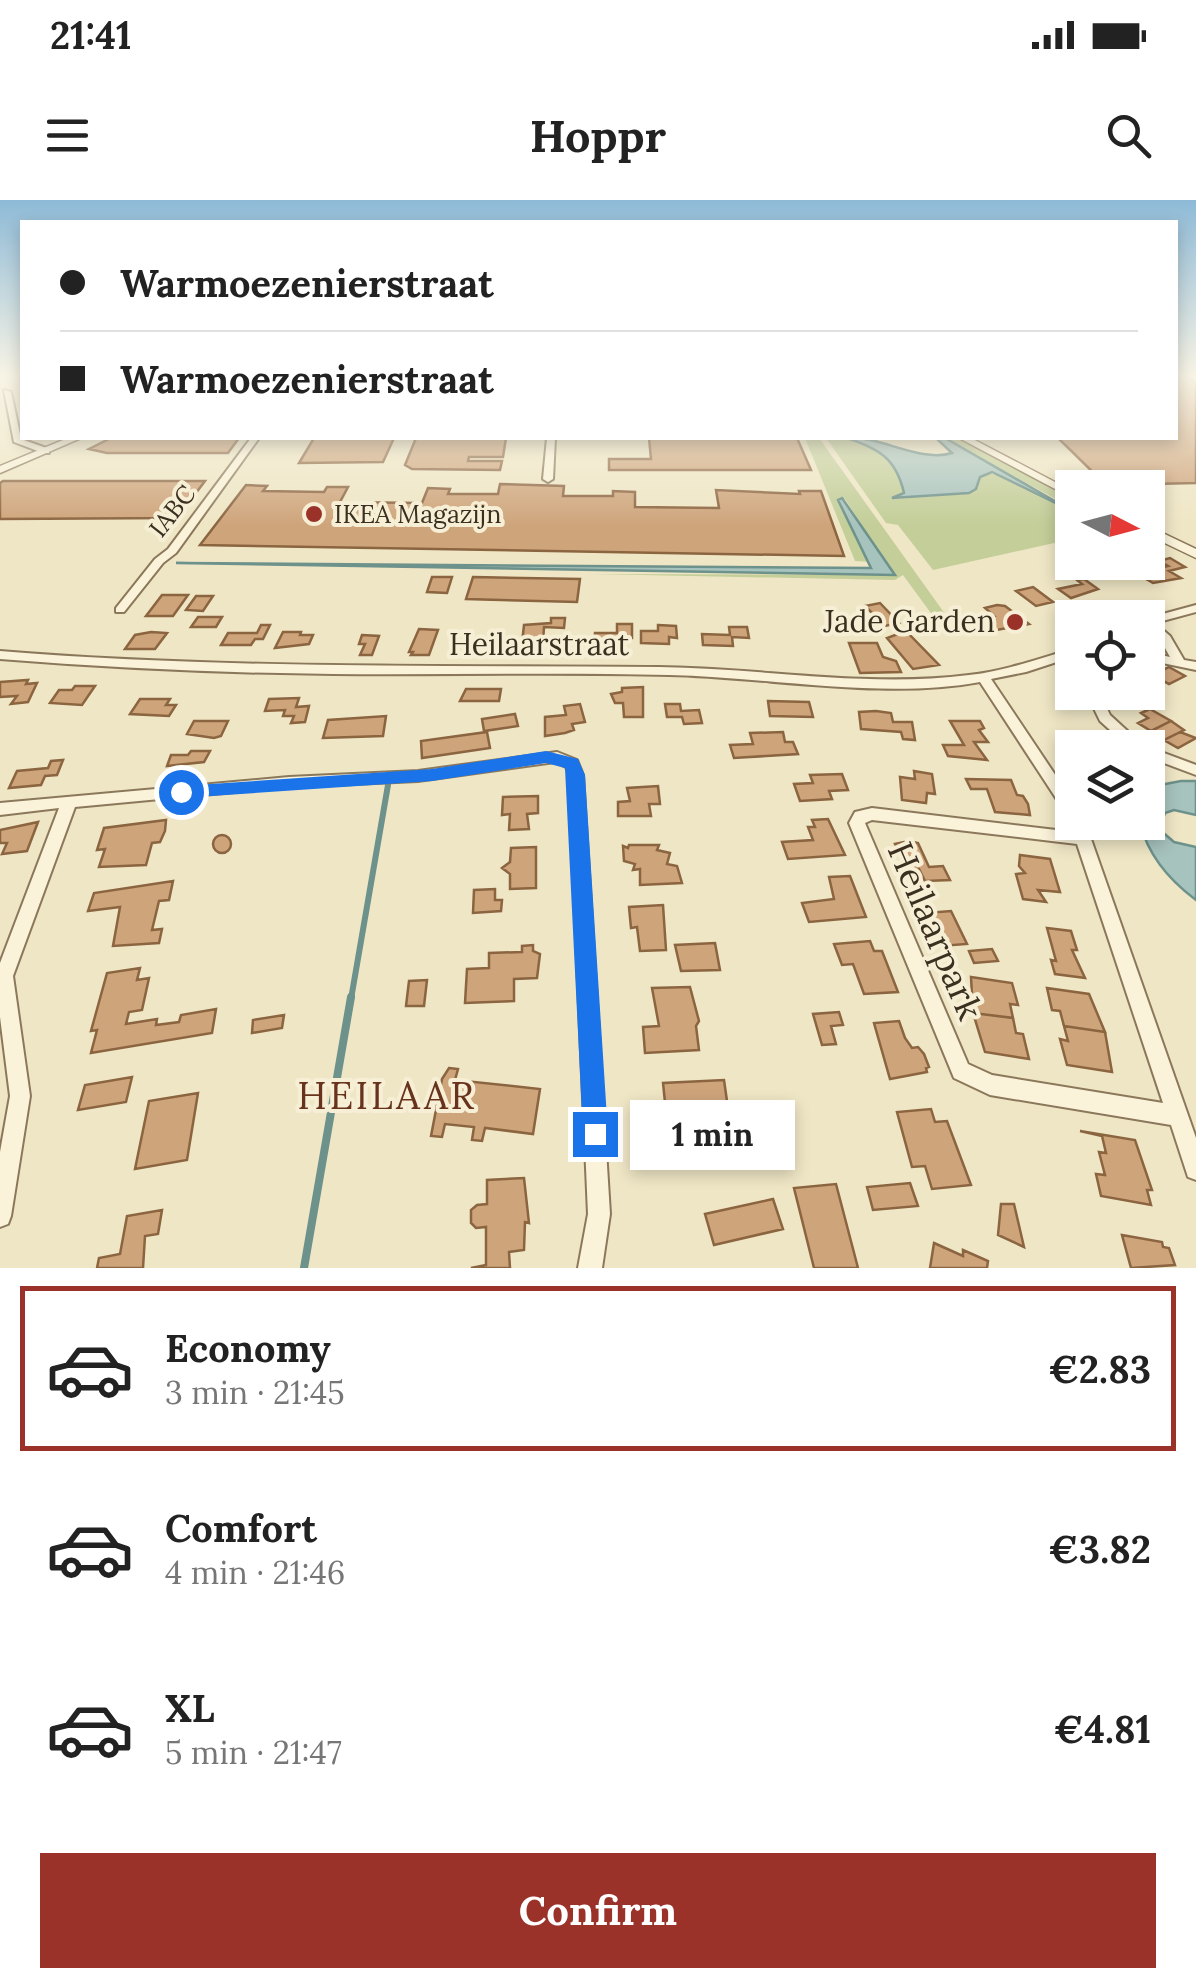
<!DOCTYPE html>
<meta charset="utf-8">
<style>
:root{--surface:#fff;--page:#f6f6f6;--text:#222;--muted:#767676;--line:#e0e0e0;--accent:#9b322a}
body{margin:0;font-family:Lora,serif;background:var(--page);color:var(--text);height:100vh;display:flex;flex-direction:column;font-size:38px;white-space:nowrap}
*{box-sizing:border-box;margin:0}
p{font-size:32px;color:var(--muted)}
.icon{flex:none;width:55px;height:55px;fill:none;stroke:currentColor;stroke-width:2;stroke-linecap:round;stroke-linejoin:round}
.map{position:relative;height:1068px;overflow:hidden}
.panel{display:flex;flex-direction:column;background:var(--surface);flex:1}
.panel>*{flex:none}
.hud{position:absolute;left:20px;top:20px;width:1158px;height:220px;border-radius:0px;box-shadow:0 5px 15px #0003;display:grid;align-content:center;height:220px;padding:0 40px;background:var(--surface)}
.needle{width:65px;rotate:96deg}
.controls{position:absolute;left:1055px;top:270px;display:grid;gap:20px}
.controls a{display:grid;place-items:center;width:110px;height:110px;border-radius:0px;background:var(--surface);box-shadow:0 5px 15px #0003;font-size:50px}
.end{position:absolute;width:45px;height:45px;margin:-22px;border:12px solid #1a73e8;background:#fff;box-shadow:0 0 0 5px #fff}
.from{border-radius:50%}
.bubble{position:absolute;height:70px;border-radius:0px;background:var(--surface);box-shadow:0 5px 15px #0003;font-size:32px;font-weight:800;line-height:70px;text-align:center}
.hud b{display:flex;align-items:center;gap:35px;height:95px;font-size:38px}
.hud b+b{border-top:2px solid var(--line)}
.hud i{width:25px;height:25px;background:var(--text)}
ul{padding:18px 0 0;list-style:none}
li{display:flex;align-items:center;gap:30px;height:165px;margin:0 20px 15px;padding:0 20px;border:5px solid transparent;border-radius:0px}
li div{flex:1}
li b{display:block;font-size:38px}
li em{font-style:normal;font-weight:800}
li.active{border-color:var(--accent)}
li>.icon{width:90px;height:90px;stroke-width:1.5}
.cta{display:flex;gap:20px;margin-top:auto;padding:20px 40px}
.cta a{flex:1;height:115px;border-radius:0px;background:var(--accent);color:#fff;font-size:40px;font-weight:800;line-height:115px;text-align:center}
.status{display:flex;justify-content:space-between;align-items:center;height:70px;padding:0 50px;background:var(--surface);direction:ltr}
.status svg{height:28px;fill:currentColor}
header{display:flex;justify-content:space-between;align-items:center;height:130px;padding:0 40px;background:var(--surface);font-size:45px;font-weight:800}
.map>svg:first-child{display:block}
.green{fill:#c3ce99}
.water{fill:#a7c3bd;stroke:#6d918b;stroke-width:2.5}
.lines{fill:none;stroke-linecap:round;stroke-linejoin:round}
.stream-far1{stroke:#6d918b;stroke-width:6}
.stream{stroke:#6d918b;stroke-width:8}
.building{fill:#cea47b;stroke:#8b6440;stroke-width:2.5}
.minor-casing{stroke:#8b785b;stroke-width:4}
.tertiary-casing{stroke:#8b785b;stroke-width:3}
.minor{fill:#faf2d9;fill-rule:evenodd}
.tertiary{fill:#faf2d9;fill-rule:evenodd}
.route{fill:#1a73e8}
.poi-dot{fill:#9b322a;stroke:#f6efd5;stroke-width:4}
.labels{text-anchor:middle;stroke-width:8;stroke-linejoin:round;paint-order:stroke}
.far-street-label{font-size:25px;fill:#3b2f1f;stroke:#f6efd5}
.far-poi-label{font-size:25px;fill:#3b2f1f;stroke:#f6efd5;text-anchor:start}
.poi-label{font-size:30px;fill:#3b2f1f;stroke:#f6efd5;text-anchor:end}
.street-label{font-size:30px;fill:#3b2f1f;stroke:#f6efd5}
.near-street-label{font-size:35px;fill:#3b2f1f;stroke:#f6efd5}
.near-neighbourhood-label{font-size:38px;letter-spacing:2.5px;fill:#68331d;stroke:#f6efd5}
</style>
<div class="status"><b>21:41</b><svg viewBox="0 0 49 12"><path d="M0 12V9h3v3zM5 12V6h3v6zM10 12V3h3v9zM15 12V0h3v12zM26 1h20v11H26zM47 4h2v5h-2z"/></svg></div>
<header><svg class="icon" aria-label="menu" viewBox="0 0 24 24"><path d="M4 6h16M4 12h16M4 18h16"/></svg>Hoppr<svg class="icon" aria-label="search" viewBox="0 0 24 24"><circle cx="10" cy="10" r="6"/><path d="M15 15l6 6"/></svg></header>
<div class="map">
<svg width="1196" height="1068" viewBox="0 0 1196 1068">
<rect width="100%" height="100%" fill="#efe6c5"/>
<path class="green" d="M 805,238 L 819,238 L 948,418 L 931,421 L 929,418 L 933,416 L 903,375 L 895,380 L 592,374 L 894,375 L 845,299 L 839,299 L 871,362 L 855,361 Z
M 826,238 L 846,238 L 890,258 L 905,293 L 892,298 L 896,299 L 963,294 L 978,286 L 977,279 L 987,273 L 1004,276 L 1072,311 L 1072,339 L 933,370 L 898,325 L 886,323 Z
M 945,238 L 958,238 L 973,245 L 1072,300 L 1072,308 Z"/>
<path class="water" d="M 847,238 C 879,235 920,263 952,253 L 936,238 L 945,238 L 1072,311 L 992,272 L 980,277 L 976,289 L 969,293 L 892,298 L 904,293 C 896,258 879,249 847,238 Z
M 842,298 L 895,375 L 176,363 L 871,368 L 838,300 Z
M 1181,581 L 1196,581 L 1196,615 L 1174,610 L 1165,613 L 1159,629 L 1174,642 L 1196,647 L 1196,700 C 1169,680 1148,655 1140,623 L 1148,622 L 1148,596 L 1155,586 Z"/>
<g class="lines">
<path class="stream-far1" d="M 351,799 L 388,585"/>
<path class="stream" d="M 304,1068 L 351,797"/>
</g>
<path class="building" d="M 1175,176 L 1186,176 L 1196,183 L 1196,283 L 1106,285 L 1058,238 L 1175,238 Z
M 111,238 L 239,238 L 228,253 L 107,253 L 89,249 Z
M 314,238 L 394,238 L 383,262 L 299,263 Z
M 416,238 L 506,238 L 503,257 L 469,257 L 468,261 L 502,261 L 500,270 L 412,269 L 405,265 Z
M 649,238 L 797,238 L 811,270 L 609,270 L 609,259 L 651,259 Z
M 3,281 L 205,281 L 177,318 L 0,319 L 0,283 Z
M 500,284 L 564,286 L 563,296 L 613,296 L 613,291 L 635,292 L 635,307 L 719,308 L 716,290 L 800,294 L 799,291 L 821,291 L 844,356 L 200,345 L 246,285 L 267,286 L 263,291 L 324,292 L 327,287 L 348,287 L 340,302 L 422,303 L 428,288 L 450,289 L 448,294 L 498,294 Z
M 1170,358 L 1185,367 L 1169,371 L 1181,378 L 1153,383 L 1136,373 L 1168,366 L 1159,361 Z
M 432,377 L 452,377 L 447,393 L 427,392 Z
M 473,377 L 580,379 L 577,402 L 466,399 Z
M 1084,379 L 1098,389 L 1071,398 L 1058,389 L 1082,384 L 1077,380 Z
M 1033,387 L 1053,402 L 1036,406 L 1016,391 Z
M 162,395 L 188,395 L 173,416 L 146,416 Z
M 196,396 L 213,396 L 203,411 L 186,410 Z
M 880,403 L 899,423 L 885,426 L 865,406 Z
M 997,405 L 1005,406 L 1029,424 L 986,432 L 973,420 L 994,416 L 985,408 Z
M 198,417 L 222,417 L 216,427 L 191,427 Z
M 551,418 L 565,418 L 564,428 L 544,427 L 543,443 L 522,443 L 524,425 L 551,423 Z
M 617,424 L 632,424 L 632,438 L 623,438 L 623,445 L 594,445 L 595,433 L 617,433 Z
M 261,425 L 270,425 L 263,439 L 255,439 L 251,445 L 221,445 L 228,433 L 257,433 Z
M 658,425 L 676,426 L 677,438 L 669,437 L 669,444 L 641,443 L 641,431 L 658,431 Z
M 729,427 L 747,427 L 749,438 L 732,437 L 733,446 L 703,445 L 702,434 L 730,435 Z
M 419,429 L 438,430 L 429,455 L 411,455 L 413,452 L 409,452 Z
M 906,431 L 939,465 L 913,469 L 887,438 Z
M 151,432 L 167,433 L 155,449 L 125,449 L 135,435 Z
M 283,432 L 301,432 L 300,435 L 313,435 L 309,444 L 275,448 Z
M 362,435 L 379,436 L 372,455 L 360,455 L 365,444 L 359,444 Z
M 849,443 L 877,443 L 883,457 L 896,461 L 901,472 L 860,473 Z
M 1169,467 L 1185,476 L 1169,484 L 1153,475 Z
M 28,480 L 26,484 L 37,483 L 28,502 L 11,504 L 17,496 L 0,497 L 0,482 Z
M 75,486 L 95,486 L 82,505 L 50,503 L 59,490 L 72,490 Z
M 643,487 L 643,517 L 624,517 L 623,503 L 615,503 L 611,494 L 622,492 L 622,488 Z
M 466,489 L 501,489 L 499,501 L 460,501 Z
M 299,498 L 296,507 L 309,506 L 305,522 L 291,523 L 294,516 L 283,516 L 285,510 L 265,511 L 269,499 Z
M 140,499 L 170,499 L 166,505 L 176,505 L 169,516 L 130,514 Z
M 768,501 L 809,502 L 813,517 L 770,516 Z
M 580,504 L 585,522 L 572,524 L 574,530 L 565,533 L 545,536 L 545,517 L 566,515 L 564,506 Z
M 665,504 L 680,504 L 681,511 L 699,510 L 702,523 L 684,524 L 682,517 L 667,517 Z
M 1150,509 L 1171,521 L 1151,531 L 1138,523 L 1148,518 L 1141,513 Z
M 876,511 L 891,513 L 893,522 L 912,522 L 915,540 L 903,539 L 901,532 L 861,529 L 859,512 Z
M 515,514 L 518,526 L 484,531 L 482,519 Z
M 386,516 L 383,536 L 323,538 L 328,520 Z
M 194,521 L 228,521 L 221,536 L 214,538 L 187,534 Z
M 950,521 L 980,521 L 984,528 L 979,530 L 988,542 L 974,542 L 987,560 L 948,556 L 943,545 L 964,545 Z
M 1171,521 L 1184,530 L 1164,540 L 1151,531 Z
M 1184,530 L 1180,532 L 1196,538 L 1178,548 L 1164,540 Z
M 487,532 L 490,548 L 422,558 L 421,541 Z
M 783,532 L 785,542 L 793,542 L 798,554 L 734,558 L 730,545 L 753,544 L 750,533 Z
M 191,551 L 210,551 L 204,562 L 167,566 L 171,555 L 188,555 Z
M 63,560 L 57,575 L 45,576 L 41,585 L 9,588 L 17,571 L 48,568 L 51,561 Z
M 914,571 L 932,574 L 935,594 L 927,593 L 926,603 L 902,600 L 900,577 L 915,579 Z
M 842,574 L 848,590 L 829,591 L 832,599 L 800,601 L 794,584 L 813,583 L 810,575 Z
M 966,579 L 1011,580 L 1017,595 L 1023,596 L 1028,604 L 1030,615 L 995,612 L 987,589 L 971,589 Z
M 658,586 L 660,604 L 649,604 L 651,616 L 618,616 L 618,602 L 630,601 L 627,588 Z
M 538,596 L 538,613 L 527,614 L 529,629 L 509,630 L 510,614 L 502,615 L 503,597 Z
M 828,619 L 845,655 L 788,659 L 782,642 L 813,640 L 808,627 L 815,627 L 812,620 Z
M 166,620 L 165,631 L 160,642 L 152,643 L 146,665 L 99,667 L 105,649 L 97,650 L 104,628 Z
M 38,622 L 27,651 L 2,654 L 7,643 L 0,643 L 0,630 Z
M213 644a9 9 0 1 1 18 0a9 9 0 1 1-18 0Z
M 909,641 L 918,643 L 929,667 L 943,666 L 950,680 L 925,681 L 919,669 L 907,669 L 895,644 Z
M 629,645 L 659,645 L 657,650 L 670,653 L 667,664 L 677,666 L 682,683 L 640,685 L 640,669 L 633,670 L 635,664 L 624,661 L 623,646 L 628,648 Z
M 536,647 L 536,688 L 510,689 L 510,674 L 502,668 L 510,662 L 511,648 Z
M 1020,655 L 1050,659 L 1060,692 L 1038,690 L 1046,702 L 1023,699 L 1016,674 L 1025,673 L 1019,666 Z
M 850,676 L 866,717 L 809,722 L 802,703 L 834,699 L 829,677 Z
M 173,681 L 169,700 L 159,701 L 152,730 L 162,729 L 159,743 L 113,746 L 120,707 L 88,711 L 94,693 Z
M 495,689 L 495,700 L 502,700 L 501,711 L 473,713 L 474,690 Z
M 663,705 L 666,750 L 640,751 L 637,727 L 631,728 L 629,707 Z
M 951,711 L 967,744 L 940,746 L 925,713 Z
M 1047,728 L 1071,731 L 1077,750 L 1072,750 L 1085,778 L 1055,774 L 1051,760 L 1056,761 Z
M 870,741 L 874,751 L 882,751 L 898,792 L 864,794 L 853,764 L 842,765 L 834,744 Z
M 715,743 L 720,770 L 681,771 L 675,745 Z
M 533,745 L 533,751 L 540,754 L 537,778 L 514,779 L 514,801 L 465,803 L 467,769 L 489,768 L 489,753 L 522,752 L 522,746 Z
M 992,749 L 998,761 L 974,763 L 969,751 Z
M 140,768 L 137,780 L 149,778 L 142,810 L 129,812 L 126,824 L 157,819 L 156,825 L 179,822 L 181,815 L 216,809 L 212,833 L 91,853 L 97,830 L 91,831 L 107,773 Z
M 971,777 L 1012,783 L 1018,805 L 1010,804 L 1013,818 L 973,813 Z
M 427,780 L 424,806 L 406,806 L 409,781 Z
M 690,787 L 699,821 L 696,826 L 699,850 L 645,853 L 643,827 L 659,826 L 652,788 Z
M 1047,788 L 1089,794 L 1105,832 L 1064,826 L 1060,811 L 1052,810 Z
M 839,812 L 843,825 L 831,826 L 836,844 L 822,845 L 813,814 Z
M 973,813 L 1013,818 L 1016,833 L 1023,834 L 1029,859 L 985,852 Z
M 284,815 L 282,828 L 252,833 L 253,820 Z
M 899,821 L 905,838 L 912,848 L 918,847 L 924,854 L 929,867 L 926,868 L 927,872 L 890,879 L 874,823 Z
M 1064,826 L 1105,832 L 1112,872 L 1067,865 L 1060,839 L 1068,841 Z
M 449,868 L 458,869 L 455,880 L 540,889 L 533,934 L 485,928 L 482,941 L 472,940 L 474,927 L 445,924 L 442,937 L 431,936 L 442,879 Z
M 132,877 L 126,902 L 78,910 L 85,885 Z
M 724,880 L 728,908 L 736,917 L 733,932 L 736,956 L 671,961 L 663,883 Z
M 198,893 L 187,960 L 135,969 L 149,901 Z
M 931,909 L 935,922 L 947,921 L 971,985 L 932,989 L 925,966 L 912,967 L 897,912 Z
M 1080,931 L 1135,940 L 1152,990 L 1147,990 L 1151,1005 L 1101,996 L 1096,974 L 1105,975 L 1099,952 L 1106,953 L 1102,936 Z
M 524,978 L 529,1023 L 525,1022 L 524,1050 L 509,1052 L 510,1068 L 471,1068 L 486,1065 L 486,1027 L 476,1028 L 471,1023 L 471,1010 L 477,1005 L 487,1004 L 487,980 Z
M 910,983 L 918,1006 L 873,1010 L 867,987 Z
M 836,984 L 858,1068 L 814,1068 L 794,988 Z
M 773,999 L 783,1029 L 714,1045 L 705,1014 Z
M 1001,1004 L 1014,1004 L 1024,1047 L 998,1035 Z
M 162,1010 L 158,1034 L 145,1036 L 143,1068 L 97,1068 L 99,1058 L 120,1054 L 127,1016 Z
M 1122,1035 L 1162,1042 L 1163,1047 L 1169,1048 L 1175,1065 L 1131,1068 Z
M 934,1043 L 963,1056 L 963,1050 L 988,1061 L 987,1068 L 930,1068 Z"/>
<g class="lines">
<defs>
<path id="minor" d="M 4,190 L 11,192 L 21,239 L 49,249 L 49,253 L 43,253 L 14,242 Z
M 251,238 L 259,238 L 176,353 L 163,363 L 124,412 L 116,412 L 116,408 L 155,359 L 168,349 Z
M 547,238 L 555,238 L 553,279 L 548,282 L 543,279 Z
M 1196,405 L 1196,412 L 1155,423 L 1170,436 L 1184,460 L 1196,462 L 1196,470 L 1148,460 L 1148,452 L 1170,457 L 1161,441 L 1148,428 L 1148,418 Z
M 1072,449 L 1072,457 L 1026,472 L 991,479 L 1072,600 L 1072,617 L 1067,615 L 980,482 C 884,500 767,477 669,475 C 557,472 446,475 334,474 C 222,473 111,468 0,459 L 0,451 C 220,469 439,465 659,467 C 762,468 866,488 969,475 C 1005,471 1038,459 1072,449 Z
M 1086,492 L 1099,492 L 1110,515 L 1146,548 L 1130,548 L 1100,521 Z
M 1148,547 L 1196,565 L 1196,575 L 1148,557 Z
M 557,552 L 577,560 L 583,575 L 610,1014 L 602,1068 L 578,1068 L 588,1014 L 569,575 L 566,567 L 555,562 L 418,581 L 289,587 L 75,607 L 13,776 L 30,896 L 11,1016 L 8,1024 L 0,1027 L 0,952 L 10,896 L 0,817 L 0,763 L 59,608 L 0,615 L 0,603 L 289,577 L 418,571 Z
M 872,608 L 1073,632 L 1069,622 L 1072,618 L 1072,622 L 1085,622 L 1196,938 L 1196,980 L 1188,977 L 1171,925 L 990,895 L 954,878 L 849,623 L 855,612 ZM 872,620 L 1077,644 L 1163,903 L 992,875 L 968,864 L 865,623 Z"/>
<path id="tertiary" d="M 68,238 L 81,238 L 0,273 L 0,266 Z
M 959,238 L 971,238 L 1072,291 L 1072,298 Z
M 1148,326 L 1196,349 L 1196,358 L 1148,335 Z"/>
</defs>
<use href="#minor" class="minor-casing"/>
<use href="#tertiary" class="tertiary-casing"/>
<use href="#minor" class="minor"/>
<use href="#tertiary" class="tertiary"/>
</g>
<linearGradient id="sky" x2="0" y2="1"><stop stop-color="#8ebad7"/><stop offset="0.54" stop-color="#f8f4e5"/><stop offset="1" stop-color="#f8f4e5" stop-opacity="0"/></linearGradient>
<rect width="1196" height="326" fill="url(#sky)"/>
<path class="route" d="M 546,551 L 578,559 L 585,575 L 608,934 L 604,943 L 595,946 L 586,943 L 583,934 L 565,568 L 546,563 L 432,581 L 181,598 L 172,592 L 181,586 L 432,569 Z"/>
<g class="poi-dot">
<circle cx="314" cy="314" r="10"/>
<circle cx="1015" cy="422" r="10"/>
</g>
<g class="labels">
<g class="far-street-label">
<text transform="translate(172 311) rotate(-52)" y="9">IABC</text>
</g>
<g class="far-poi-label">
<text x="334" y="323">IKEA Magazijn</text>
</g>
<g class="poi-label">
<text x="995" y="432">Jade Garden</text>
</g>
<g class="street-label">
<text x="539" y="455">Heilaarstraat</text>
</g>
<g class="near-street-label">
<text transform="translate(935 731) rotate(67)" y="12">Heilaarpark</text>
</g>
<g class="near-neighbourhood-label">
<text x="387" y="909">HEILAAR</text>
</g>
</g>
</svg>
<div class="controls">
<a><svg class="needle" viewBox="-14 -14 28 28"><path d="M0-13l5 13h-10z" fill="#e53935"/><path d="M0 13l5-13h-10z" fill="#767676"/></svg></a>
<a><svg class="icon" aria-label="locate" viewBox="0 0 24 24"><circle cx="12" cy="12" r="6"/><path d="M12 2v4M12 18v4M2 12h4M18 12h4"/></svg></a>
<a><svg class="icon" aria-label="layers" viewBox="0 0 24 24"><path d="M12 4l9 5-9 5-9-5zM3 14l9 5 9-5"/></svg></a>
</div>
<i class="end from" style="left:181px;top:592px"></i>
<i class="end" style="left:595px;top:934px"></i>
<div class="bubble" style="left:630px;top:900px;width:165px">1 min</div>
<div class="hud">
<b><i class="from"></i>Warmoezenierstraat</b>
<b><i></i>Warmoezenierstraat</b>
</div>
</div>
<section class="panel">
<ul>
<li class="active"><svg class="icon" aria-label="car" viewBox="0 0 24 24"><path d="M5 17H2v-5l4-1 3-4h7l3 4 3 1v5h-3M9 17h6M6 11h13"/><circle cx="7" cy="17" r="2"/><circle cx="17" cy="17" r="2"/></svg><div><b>Economy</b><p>3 min · 21:45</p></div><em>€2.83</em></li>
<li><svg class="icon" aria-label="car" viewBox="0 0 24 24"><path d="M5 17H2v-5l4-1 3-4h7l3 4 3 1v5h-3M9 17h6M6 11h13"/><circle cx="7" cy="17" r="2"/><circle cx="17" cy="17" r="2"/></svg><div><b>Comfort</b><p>4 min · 21:46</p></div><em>€3.82</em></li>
<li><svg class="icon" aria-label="car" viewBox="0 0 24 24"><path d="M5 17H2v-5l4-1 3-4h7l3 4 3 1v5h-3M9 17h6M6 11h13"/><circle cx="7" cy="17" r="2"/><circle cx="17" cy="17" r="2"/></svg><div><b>XL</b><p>5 min · 21:47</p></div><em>€4.81</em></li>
</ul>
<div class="cta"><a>Confirm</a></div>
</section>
